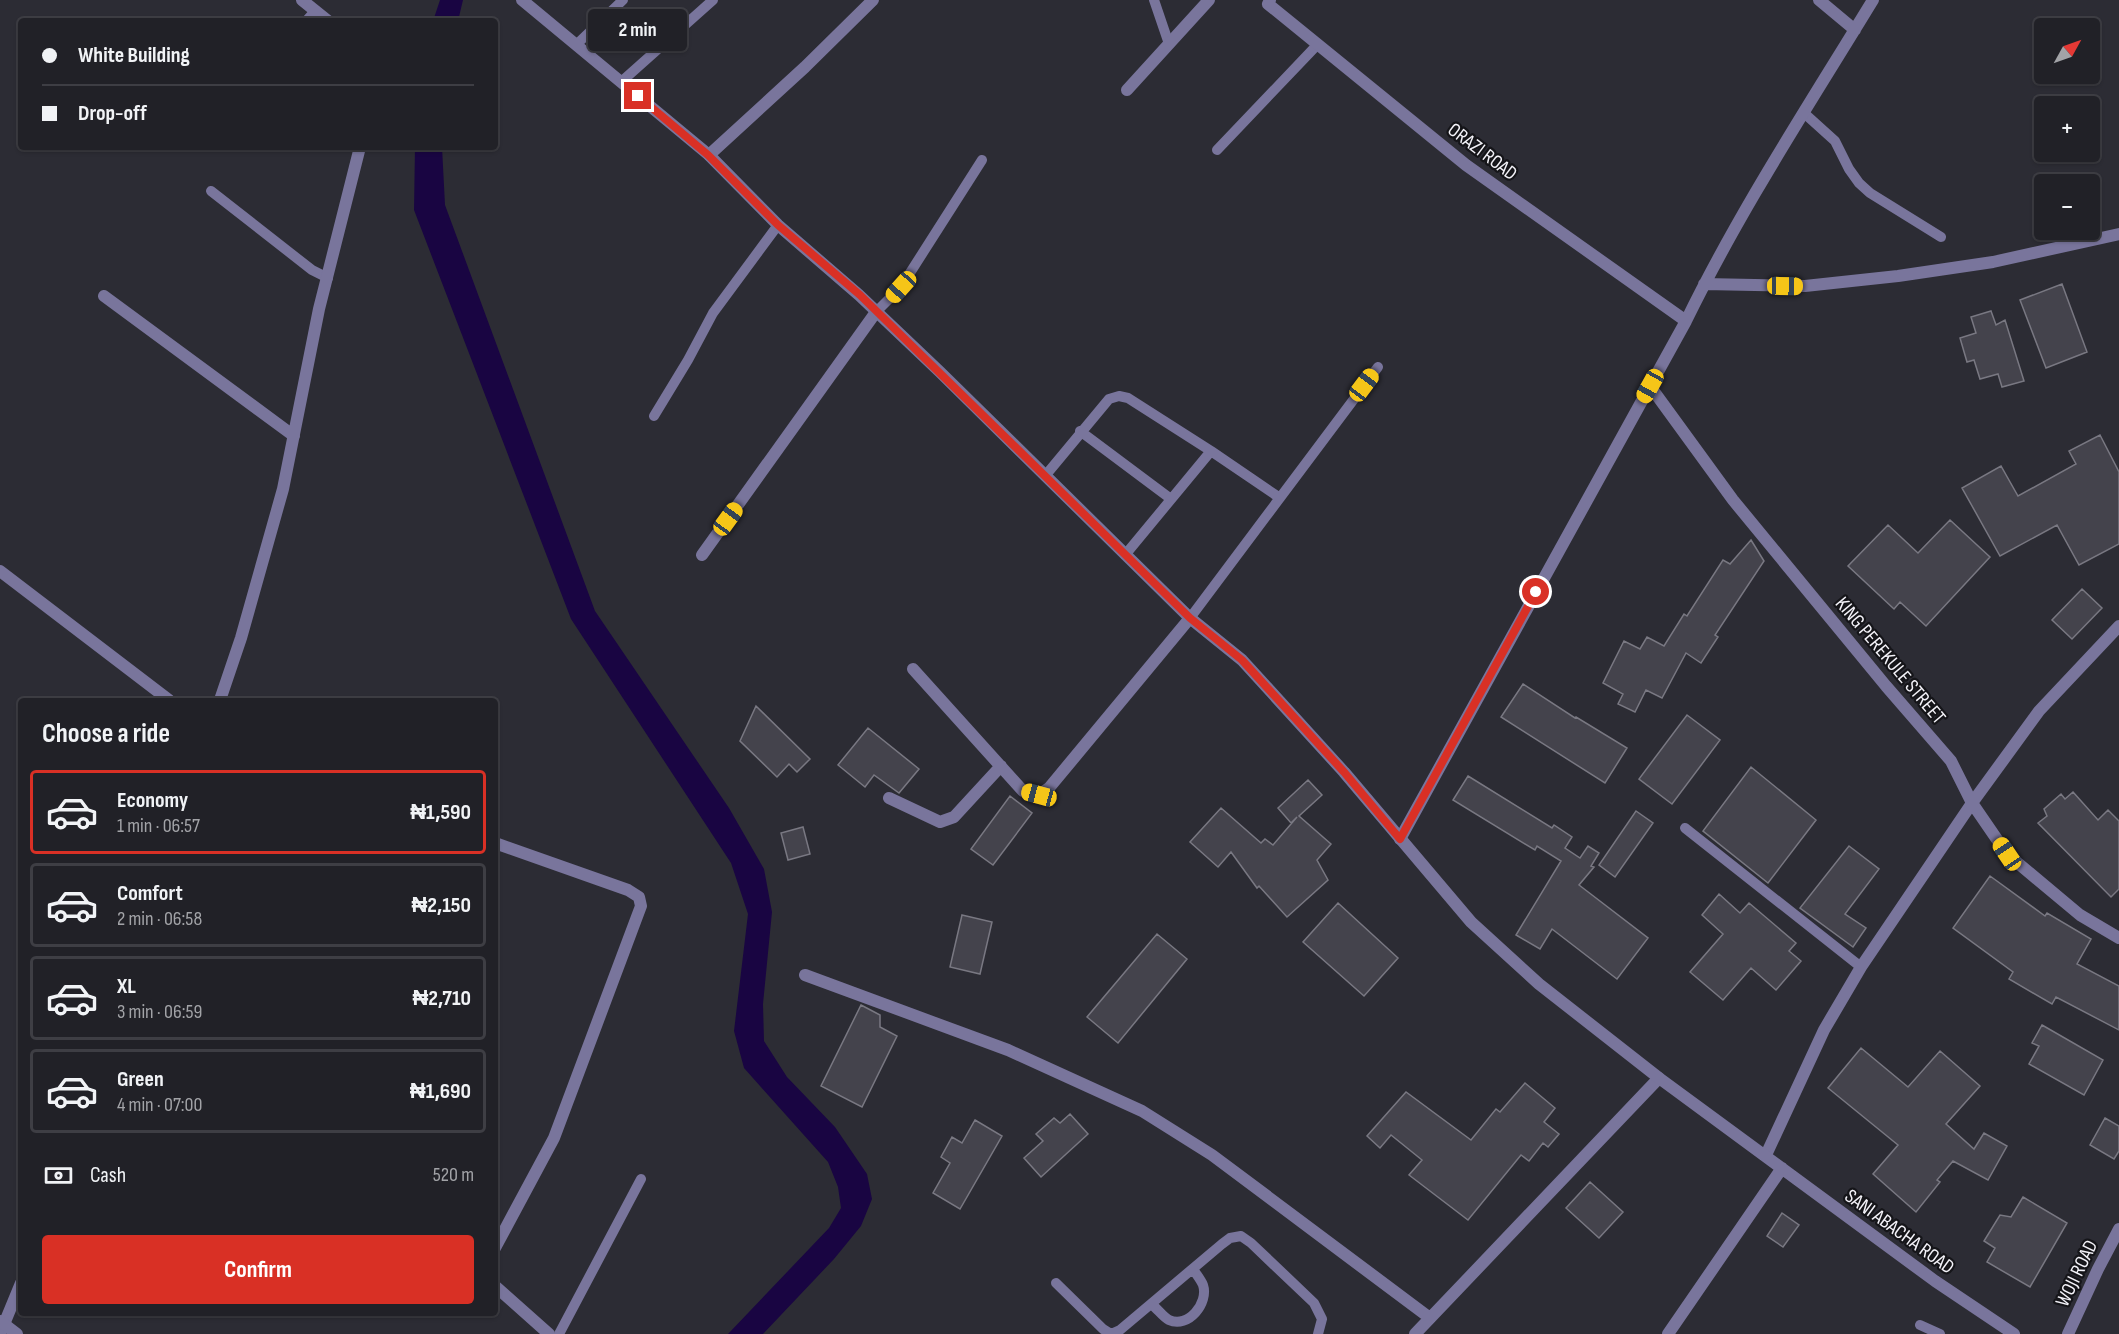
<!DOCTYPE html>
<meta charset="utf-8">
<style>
:root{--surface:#212127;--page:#2d2e33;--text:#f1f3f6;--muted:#a2a3a7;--line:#3e3e44;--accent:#d93025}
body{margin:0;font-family:"Sofia Sans Condensed",sans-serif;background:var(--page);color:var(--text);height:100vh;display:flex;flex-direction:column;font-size:22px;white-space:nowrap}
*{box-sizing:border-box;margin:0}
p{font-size:20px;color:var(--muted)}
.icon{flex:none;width:33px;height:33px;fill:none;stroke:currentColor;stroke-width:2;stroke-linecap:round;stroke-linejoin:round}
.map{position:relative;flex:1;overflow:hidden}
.side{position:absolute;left:18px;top:698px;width:480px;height:618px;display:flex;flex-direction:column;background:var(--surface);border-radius:6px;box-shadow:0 2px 4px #0004,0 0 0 2px var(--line)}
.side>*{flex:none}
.banner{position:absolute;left:18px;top:18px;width:480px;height:132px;border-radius:6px;box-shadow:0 2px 4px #0004,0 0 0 2px var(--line);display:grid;align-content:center;height:132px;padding:0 24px;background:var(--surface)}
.needle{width:39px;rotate:50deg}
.fabs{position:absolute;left:2034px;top:18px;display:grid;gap:12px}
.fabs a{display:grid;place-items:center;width:66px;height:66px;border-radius:6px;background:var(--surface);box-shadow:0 2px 4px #0004,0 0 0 2px var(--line);font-size:30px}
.end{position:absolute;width:27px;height:27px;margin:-14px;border:8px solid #d93025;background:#fff;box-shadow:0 0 0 3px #fff}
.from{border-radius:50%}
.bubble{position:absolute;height:42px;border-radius:6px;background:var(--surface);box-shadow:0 2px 4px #0004,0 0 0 2px var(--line);font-size:20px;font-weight:700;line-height:42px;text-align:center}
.car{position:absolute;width:18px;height:36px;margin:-18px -9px;border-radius:8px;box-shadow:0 0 4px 2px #0007;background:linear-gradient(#f5c518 24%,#345 0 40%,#f5c518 0 76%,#345 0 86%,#f5c518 0)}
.banner b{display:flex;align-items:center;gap:21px;height:57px;font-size:22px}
.banner b+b{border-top:2px solid var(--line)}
.banner i{width:15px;height:15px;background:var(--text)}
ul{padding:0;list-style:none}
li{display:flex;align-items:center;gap:18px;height:84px;margin:0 12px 9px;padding:0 12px;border:3px solid var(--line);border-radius:6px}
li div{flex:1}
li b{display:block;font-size:22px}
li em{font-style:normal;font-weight:700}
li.selected{border-color:var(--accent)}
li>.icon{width:54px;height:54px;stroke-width:1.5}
h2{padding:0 24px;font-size:27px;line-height:72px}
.pay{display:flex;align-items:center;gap:15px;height:66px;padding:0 24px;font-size:22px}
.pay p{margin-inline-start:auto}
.action{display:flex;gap:12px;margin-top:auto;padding:12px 24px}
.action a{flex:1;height:69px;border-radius:6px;background:var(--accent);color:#fff;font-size:24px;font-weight:700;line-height:69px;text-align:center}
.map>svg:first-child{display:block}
.water{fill:#190542}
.building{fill:#44434c;stroke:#797882;stroke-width:1.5}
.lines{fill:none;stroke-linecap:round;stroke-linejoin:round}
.service{stroke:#79759c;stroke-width:10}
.minor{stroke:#79759c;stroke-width:12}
.tertiary{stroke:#79759c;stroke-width:12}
.route{stroke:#d93025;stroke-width:8}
.labels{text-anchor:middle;stroke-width:4.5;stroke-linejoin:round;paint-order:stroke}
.street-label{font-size:20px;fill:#f4f3f9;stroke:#151519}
</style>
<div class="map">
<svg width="2119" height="1334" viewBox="0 0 2119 1334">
<rect width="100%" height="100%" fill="#2c2c34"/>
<path class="water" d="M 440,0 L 463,0 L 458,21 L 433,21 Z
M 415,147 L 442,147 L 445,205 L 595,611 L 729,808 L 764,869 L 772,912 L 763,1004 L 764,1041 L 787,1077 L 835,1127 L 867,1174 L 872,1199 L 861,1226 L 834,1259 L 763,1334 L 728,1334 L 829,1228 L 841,1208 L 838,1187 L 828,1162 L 744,1068 L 734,1031 L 748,914 L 731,863 L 571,619 L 414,210 Z"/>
<path class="building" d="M 2062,284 L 2087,352 L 2046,368 L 2020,300 Z
M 1991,311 L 1996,325 L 2005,320 L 2024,381 L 2002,387 L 1998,374 L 1980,379 L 1974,360 L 1967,362 L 1960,338 L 1976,333 L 1971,317 Z
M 2100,435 L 2119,472 L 2119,544 L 2079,565 L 2057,525 L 2000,556 L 1962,488 L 2001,466 L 2018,496 L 2076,464 L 2069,451 Z
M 1950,520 L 1990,557 L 1926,626 L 1900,602 L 1894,609 L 1848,566 L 1888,525 L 1918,553 Z
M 1751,540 L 1764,561 L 1715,635 L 1718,637 L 1701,663 L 1686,653 L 1662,698 L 1646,690 L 1635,712 L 1618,704 L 1623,694 L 1603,683 L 1624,641 L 1640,649 L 1647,637 L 1664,646 L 1684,614 L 1687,616 L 1723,560 L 1730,564 Z
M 2082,589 L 2102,608 L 2072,639 L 2052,620 Z
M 1523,684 L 1575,718 L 1576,717 L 1627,748 L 1605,783 L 1501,717 Z
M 756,706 L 810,759 L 797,772 L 789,764 L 777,777 L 740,741 Z
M 1687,715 L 1720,740 L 1672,804 L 1639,779 Z
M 868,728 L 919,769 L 899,793 L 874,775 L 865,787 L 838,765 Z
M 1751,767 L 1816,820 L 1768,883 L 1703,831 Z
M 1468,776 L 1552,828 L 1554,825 L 1572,837 L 1565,848 L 1580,858 L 1588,846 L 1599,853 L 1591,866 L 1594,867 L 1579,885 L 1648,938 L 1617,979 L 1552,929 L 1540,949 L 1516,935 L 1561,861 L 1537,846 L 1535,850 L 1453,800 Z
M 1308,780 L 1322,795 L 1299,816 L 1331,844 L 1317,860 L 1328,880 L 1287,917 L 1259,886 L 1257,888 L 1231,852 L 1218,867 L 1190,842 L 1221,808 L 1261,843 L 1265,839 L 1273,845 L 1297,817 L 1291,823 L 1278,808 Z
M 2073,792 L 2098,820 L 2108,810 L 2119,821 L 2119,889 L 2111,897 L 2038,823 L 2047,816 L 2044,809 L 2061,794 L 2065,799 Z
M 1010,796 L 1032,813 L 993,865 L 971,849 Z
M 1636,811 L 1653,823 L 1615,877 L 1599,865 Z
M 803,827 L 810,854 L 788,860 L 781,833 Z
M 1849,846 L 1879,869 L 1845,914 L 1866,928 L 1853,947 L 1800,908 Z
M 1990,876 L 2045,916 L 2047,913 L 2091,939 L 2077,964 L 2119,986 L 2119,1030 L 2056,997 L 2052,1004 L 2009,979 L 2013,972 L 1953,928 Z
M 1719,894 L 1740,913 L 1749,903 L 1796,943 L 1789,951 L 1801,961 L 1776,990 L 1751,968 L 1723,1000 L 1690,972 L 1723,934 L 1702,915 Z
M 1338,903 L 1398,958 L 1364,996 L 1303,942 Z
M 962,915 L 992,922 L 980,974 L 950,967 Z
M 1157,934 L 1187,959 L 1118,1043 L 1087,1017 Z
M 861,1005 L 880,1015 L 880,1027 L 897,1036 L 862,1107 L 821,1086 Z
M 2042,1025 L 2103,1060 L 2084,1095 L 2029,1064 L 2039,1046 L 2032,1043 Z
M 1861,1048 L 1908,1087 L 1940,1051 L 1980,1086 L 1946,1124 L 1974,1149 L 1984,1133 L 2007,1146 L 1988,1180 L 1953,1161 L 1937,1180 L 1940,1182 L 1916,1212 L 1873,1174 L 1898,1145 L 1828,1088 Z
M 1525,1083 L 1555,1108 L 1544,1122 L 1559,1134 L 1548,1147 L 1543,1143 L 1529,1161 L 1521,1155 L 1468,1220 L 1409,1175 L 1422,1160 L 1391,1135 L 1380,1148 L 1367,1136 L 1406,1092 L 1471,1140 L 1496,1109 L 1500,1112 Z
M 1070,1114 L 1088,1134 L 1041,1177 L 1024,1158 L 1043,1141 L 1036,1134 L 1054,1118 L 1060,1123 Z
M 2105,1118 L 2119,1126 L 2119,1151 L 2114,1159 L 2090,1145 Z
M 975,1120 L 1002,1136 L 960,1209 L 933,1193 L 950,1163 L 941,1157 L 952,1137 L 962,1143 Z
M 1590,1182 L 1623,1212 L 1599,1238 L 1566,1208 Z
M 2023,1197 L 2067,1223 L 2030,1287 L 1987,1262 L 1995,1248 L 1984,1241 L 2000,1215 L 2011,1217 Z
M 1782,1213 L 1799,1225 L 1783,1247 L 1767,1236 Z"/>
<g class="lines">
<path class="service" d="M 1154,0 L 1169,44
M 306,21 L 315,11
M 576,45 L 623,0
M 621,82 L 713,0
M 1804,113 L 1835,141 L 1849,169 L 1859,183 L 1870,193 L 1941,237
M 1217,150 L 1318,44
M 211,191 L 312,270 L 328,278
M 876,312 L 901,287 L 982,160
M 654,416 L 688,360 L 713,313 L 778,225
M 1080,431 L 1171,499
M 1045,476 L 1109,399 L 1119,396 L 1128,398 L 1211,451 L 1280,498
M 1125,555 L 1211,451
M 1190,618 L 1378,367
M 1685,828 L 1861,967
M 1056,1283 L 1103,1329 L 1111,1334 L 1120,1330 L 1222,1244 L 1230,1238 L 1241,1236 L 1251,1243 L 1314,1303 L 1322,1319 L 1318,1334
M 1151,1304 C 1157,1308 1163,1317 1169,1320 C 1188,1329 1209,1303 1203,1285 C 1201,1280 1196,1274 1193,1269
M 1920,1325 L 1940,1334
M 559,1334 L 641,1179"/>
<path class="minor" d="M 302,0 L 328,21
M 1270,0 L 1268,4 L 1466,165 L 1686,321
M 1819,0 L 1855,30
M 1127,90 L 1209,0
M 709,155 L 805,67 L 873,0
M 1704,284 L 1805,286 L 1898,276 L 1993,262 L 2119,234
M 104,296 L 294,436
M 1650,386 L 1733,500 L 1886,686 L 1951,761 L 1972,803 L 2007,854 L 2080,915 L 2119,938
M 702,555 L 876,312
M 0,571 L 169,700
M 913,669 L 1023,791 L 1039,795 L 1049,788 L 1190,618
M 220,700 L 241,638 L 283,489 L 319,309 L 360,147
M 889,798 L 940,822 L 954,817 L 1001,766
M 1400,839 L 1686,321 C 1740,210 1809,105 1873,0
M 495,843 L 628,890 L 639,897 L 641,906 L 554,1138 L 495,1248
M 805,975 L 1008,1050 L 1142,1111 L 1212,1155 L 1430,1318
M 1766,1155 L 1824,1030 L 1861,967 L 1972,803 L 2039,711 L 2119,626
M 495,1286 L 549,1334
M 0,1334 L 21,1283
M 1415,1334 L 1659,1078
M 2068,1334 L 2098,1269 L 2119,1229"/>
<path class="tertiary" d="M 522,0 L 709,155 L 778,225 L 859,295 L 940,372 L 1190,618 L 1242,660 L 1344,772 L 1471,922 L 1539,984 L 1659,1078 L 1935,1281 L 2014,1334
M 0,1321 L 17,1334
M 1668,1334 L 1782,1168"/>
</g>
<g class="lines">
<path class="route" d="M 638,96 L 708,155 L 778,225 L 860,295 L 1190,618 L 1242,660 L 1344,772 L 1400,839 L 1536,592"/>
</g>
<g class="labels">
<g class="street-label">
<text transform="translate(1483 151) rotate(37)" y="7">ORAZI ROAD</text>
<text transform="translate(1891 660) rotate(50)" y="7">KING PEREKULE STREET</text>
<text transform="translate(1900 1231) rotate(36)" y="7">SANI ABACHA ROAD</text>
<text transform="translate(2076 1273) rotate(-64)" y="7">WOJI ROAD</text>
</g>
</g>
</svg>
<div class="fabs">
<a><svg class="needle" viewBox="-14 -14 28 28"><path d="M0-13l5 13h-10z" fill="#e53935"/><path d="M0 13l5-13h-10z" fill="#a2a3a7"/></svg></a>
<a>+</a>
<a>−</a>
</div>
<i class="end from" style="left:1536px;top:592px"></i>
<i class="end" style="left:638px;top:96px"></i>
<div class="bubble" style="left:588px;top:9px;width:99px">2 min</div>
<i class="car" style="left:1785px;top:286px;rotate:91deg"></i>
<i class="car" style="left:901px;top:287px;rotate:222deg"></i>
<i class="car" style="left:1364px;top:385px;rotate:37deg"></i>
<i class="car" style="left:1650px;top:386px;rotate:209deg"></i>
<i class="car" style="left:728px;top:519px;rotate:36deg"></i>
<i class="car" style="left:1039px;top:795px;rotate:285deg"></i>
<i class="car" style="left:2007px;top:854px;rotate:326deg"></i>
<div class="banner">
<b><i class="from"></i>White Building</b>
<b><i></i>Drop-off</b>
</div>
<section class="side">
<h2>Choose a ride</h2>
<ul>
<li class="selected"><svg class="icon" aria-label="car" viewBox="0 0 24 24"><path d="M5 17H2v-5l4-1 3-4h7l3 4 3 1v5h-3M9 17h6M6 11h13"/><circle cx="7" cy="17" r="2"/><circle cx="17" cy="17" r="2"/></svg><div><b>Economy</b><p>1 min · 06:57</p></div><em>₦1,590</em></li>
<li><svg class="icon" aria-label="car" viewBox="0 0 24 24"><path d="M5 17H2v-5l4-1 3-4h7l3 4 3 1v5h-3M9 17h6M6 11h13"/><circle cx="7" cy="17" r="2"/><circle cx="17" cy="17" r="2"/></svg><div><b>Comfort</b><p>2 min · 06:58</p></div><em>₦2,150</em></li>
<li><svg class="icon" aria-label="car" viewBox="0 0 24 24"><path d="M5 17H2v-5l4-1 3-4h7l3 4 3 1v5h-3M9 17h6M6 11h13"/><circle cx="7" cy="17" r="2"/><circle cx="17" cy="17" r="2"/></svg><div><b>XL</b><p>3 min · 06:59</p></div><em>₦2,710</em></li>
<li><svg class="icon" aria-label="car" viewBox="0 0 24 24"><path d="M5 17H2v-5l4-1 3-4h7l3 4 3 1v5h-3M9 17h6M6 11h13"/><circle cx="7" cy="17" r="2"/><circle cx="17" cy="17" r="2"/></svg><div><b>Green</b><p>4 min · 07:00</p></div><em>₦1,690</em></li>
</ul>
<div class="pay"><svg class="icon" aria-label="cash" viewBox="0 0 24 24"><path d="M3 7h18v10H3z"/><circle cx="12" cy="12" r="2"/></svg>Cash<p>520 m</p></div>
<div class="action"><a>Confirm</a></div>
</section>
</div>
